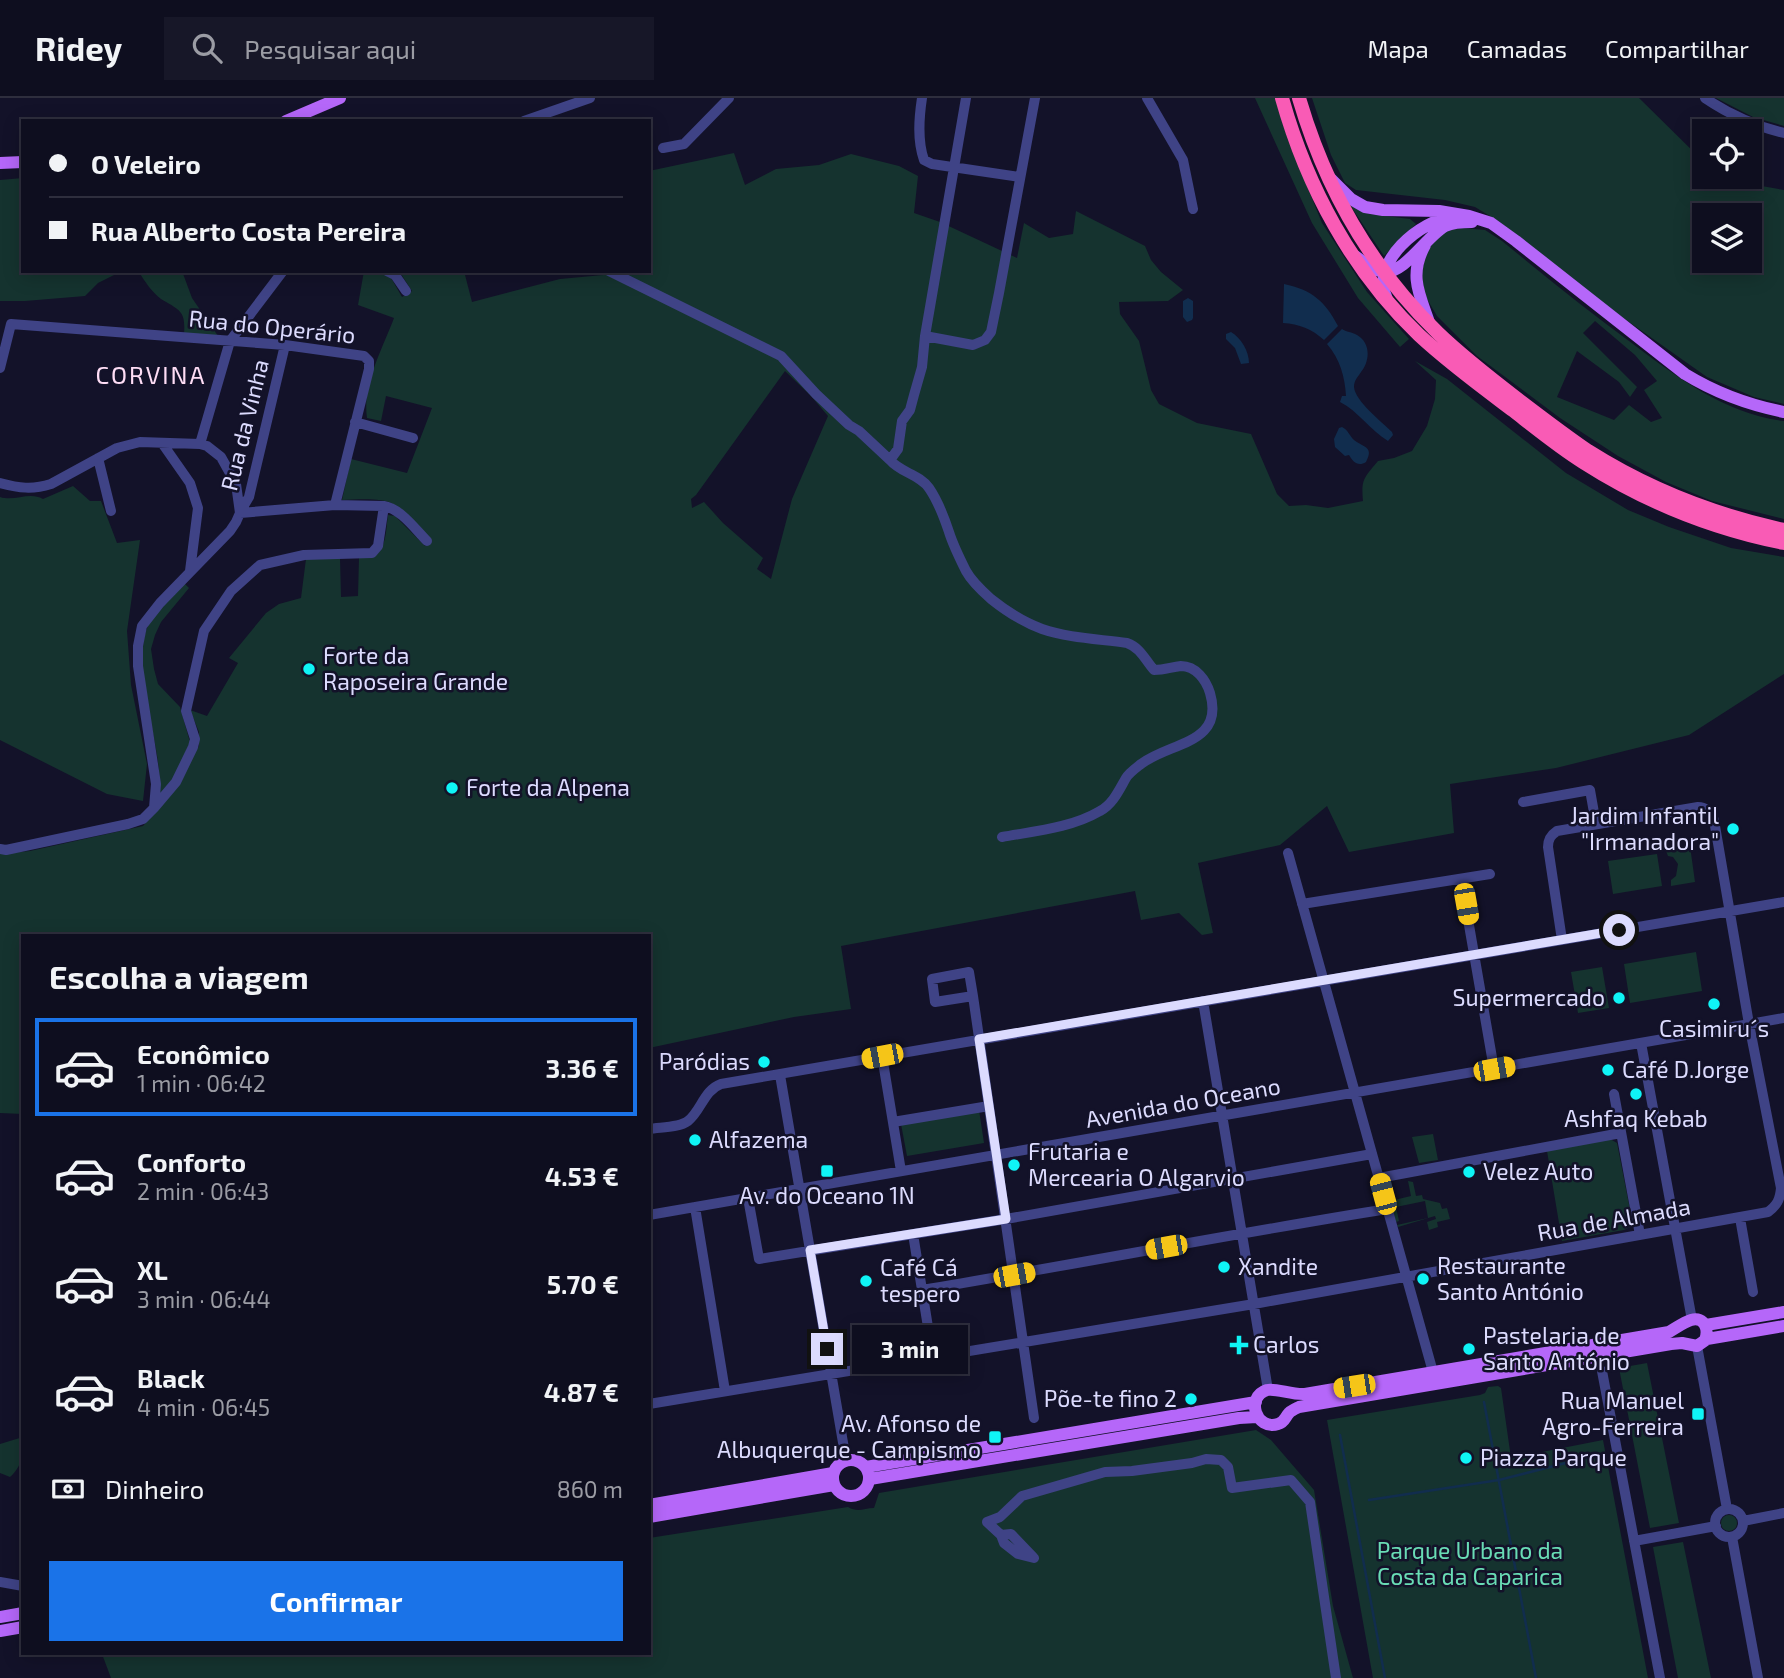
<!DOCTYPE html>
<html lang="pt">
<meta charset="utf-8">
<style>
:root{--surface:#0e0e1f;--page:#171728;--text:#f1f3f6;--muted:#9b9ca4;--line:#2e2e3d;--accent:#1a73e8}
body{margin:0;font-family:"Exo 2",sans-serif;background:var(--page);color:var(--text);height:100vh;display:flex;flex-direction:column;font-size:26px;white-space:nowrap}
*{box-sizing:border-box;margin:0}
p{font-size:23px;color:var(--muted)}
.icon{flex:none;width:38px;height:38px;fill:none;stroke:currentColor;stroke-width:2;stroke-linecap:round;stroke-linejoin:round}
.map{position:relative;flex:1;overflow:hidden}
.details{position:absolute;left:21px;top:836px;width:630px;height:721px;display:flex;flex-direction:column;background:var(--surface);border-radius:0px;box-shadow:0 4px 18px #0003,0 0 0 2px var(--line)}
.details>*{flex:none}
.top-card{position:absolute;left:21px;top:21px;width:630px;height:154px;border-radius:0px;box-shadow:0 4px 18px #0003,0 0 0 2px var(--line);display:grid;align-content:center;height:154px;padding:0 28px;background:var(--surface)}
.buttons{position:absolute;left:1692px;top:21px;display:grid;gap:14px}
.buttons a{display:grid;place-items:center;width:70px;height:70px;border-radius:0px;background:var(--surface);box-shadow:0 4px 18px #0003,0 0 0 2px var(--line);font-size:35px}
.end{position:absolute;width:32px;height:32px;margin:-16px;border:9px solid #dcdbfe;background:#111;box-shadow:0 0 0 4px #111}
.from{border-radius:50%}
.bubble{position:absolute;height:49px;border-radius:0px;background:var(--surface);box-shadow:0 4px 18px #0003,0 0 0 2px var(--line);font-size:23px;font-weight:700;line-height:49px;text-align:center}
.car{position:absolute;width:21px;height:42px;margin:-21px -10px;border-radius:9px;box-shadow:0 0 5px 2px #0007;background:linear-gradient(#f5c518 24%,#345 0 40%,#f5c518 0 76%,#345 0 86%,#f5c518 0)}
.top-card b{display:flex;align-items:center;gap:24px;height:66px;font-size:26px}
.top-card b+b{border-top:2px solid var(--line)}
.top-card i{width:18px;height:18px;background:var(--text)}
ul{padding:0;list-style:none}
li{display:flex;align-items:center;gap:21px;height:98px;margin:0 14px 10px;padding:0 14px;border:4px solid transparent;border-radius:0px}
li div{flex:1}
li b{display:block;font-size:26px}
li em{font-style:normal;font-weight:700}
li.active{border-color:var(--accent)}
li>.icon{width:63px;height:63px;stroke-width:1.5}
h2{padding:0 28px;font-size:32px;line-height:84px}
.pay{display:flex;align-items:center;gap:18px;height:77px;padding:0 28px;font-size:26px}
.pay p{margin-inline-start:auto}
.cta{display:flex;gap:14px;margin-top:auto;padding:14px 28px}
.cta a{flex:1;height:80px;border-radius:0px;background:var(--accent);color:#fff;font-size:28px;font-weight:700;line-height:80px;text-align:center}
header{display:flex;align-items:center;gap:42px;box-sizing:border-box;height:98px;padding:0 35px;background:var(--surface);border-bottom:2px solid var(--line)}
header strong{font-size:33px}
nav{display:flex;gap:38px;margin-inline-start:auto;font-size:24px}
.search{width:490px;height:63px;background:var(--page);display:flex;align-items:center;gap:18px;box-sizing:border-box;padding:0 24px;border-radius:0px;color:var(--muted);font-size:26px}
.map>svg:first-child{display:block}
.green{fill:#15332f;fill-rule:evenodd}
.water{fill:#112d4e}
.lines{fill:none;stroke-linecap:round;stroke-linejoin:round}
.stream{stroke:#112d4e;stroke-width:2.5}
.minor{stroke:#3f4386;stroke-width:10}
.major{stroke:#b567f9;stroke-width:12}
.highway{stroke:#f95bb5;stroke-width:14}
.route{stroke:#dcdbfe;stroke-width:9}
.poi-dot{fill:#0ff4f6;stroke:#131229;stroke-width:2.5}
.labels{text-anchor:middle;stroke-width:5;stroke-linejoin:round;paint-order:stroke}
.street-label{font-size:23px;fill:#dcdbfe;stroke:#131229}
.poi-label{font-size:23px;fill:#dcdbfe;stroke:#131229;text-anchor:start}
.park-label{font-size:23px;fill:#69dcb5;stroke:#131229}
.neighbourhood-label{font-size:24px;letter-spacing:2px;fill:#feddf5;stroke:#131229}
</style>
<header>
<strong>Ridey</strong>
<div class="search"><svg class="icon" aria-label="search" viewBox="0 0 24 24"><circle cx="10" cy="10" r="6"/><path d="M15 15l6 6"/></svg>Pesquisar aqui</div>
<nav><a>Mapa</a><a>Camadas</a><a>Compartilhar</a></nav>
</header>
<div class="map">
<svg width="1784" height="1580" viewBox="0 0 1784 1580">
<rect width="100%" height="100%" fill="#131229"/>
<path class="green" d="M 1255,0 L 1275,0 L 1287,39 L 1322,125 L 1367,194 L 1409,241 L 1400,249 L 1358,200 L 1312,125 Z
M 1312,0 L 1639,0 L 1704,64 L 1704,79 L 1723,79 L 1728,82 L 1784,92 L 1784,306 L 1754,299 L 1707,279 L 1588,195 L 1498,123 L 1475,109 L 1445,102 L 1356,92 L 1345,85 L 1331,57 ZM 1704,117 L 1750,117 L 1750,163 L 1704,163 Z
M 1716,0 L 1784,0 L 1784,28 L 1753,19 Z
M 734,55 L 745,87 L 776,71 L 819,67 L 851,56 L 899,68 L 918,78 L 914,115 L 940,124 L 1017,160 L 1024,125 L 1049,140 L 1073,136 L 1076,113 L 1145,148 L 1151,162 L 1161,174 L 1183,192 L 1168,203 L 1119,204 L 1120,216 L 1139,243 L 1151,292 L 1159,306 L 1197,325 L 1251,336 L 1277,396 L 1289,408 L 1306,407 L 1328,410 L 1363,403 C 1361,381 1364,380 1378,363 L 1394,360 L 1412,353 L 1427,328 L 1435,301 L 1436,282 L 1415,263 L 1447,281 L 1566,375 L 1628,412 L 1669,429 L 1731,450 L 1784,459 L 1784,576 L 1689,637 L 1556,670 L 1450,686 L 1454,735 L 1349,754 L 1327,708 L 1280,747 L 1198,765 L 1213,835 L 1202,837 L 1179,815 L 1141,822 L 1135,793 L 841,848 L 851,911 L 794,919 L 649,950 L 649,838 L 23,838 L 23,1016 L 0,1015 L 0,756 L 30,753 L 143,728 L 167,700 L 199,648 L 199,634 L 190,612 L 207,618 L 238,565 L 229,560 L 266,515 L 279,506 L 301,500 L 306,461 L 340,460 L 341,499 L 358,498 L 359,460 C 360,460 369,460 371,460 C 387,454 386,430 388,417 L 395,418 L 425,448 L 430,441 C 419,429 407,414 393,406 C 380,399 356,402 342,402 L 351,361 L 407,375 L 432,310 L 386,298 L 381,323 L 367,320 C 362,287 382,252 394,220 L 358,207 L 364,173 L 377,173 L 390,178 L 402,199 L 412,193 L 399,173 L 464,173 L 472,204 L 560,181 L 603,177 L 606,173 L 649,173 L 649,73 ZM 785,273 L 811,298 L 828,318 L 792,401 L 771,481 L 757,471 L 763,460 L 723,425 L 704,404 L 692,410 L 691,401 L 696,397 Z
M 23,80 L 23,173 L 122,173 L 98,185 L 85,198 L 25,203 L 0,203 L 0,82 Z
M 1350,107 L 1369,116 L 1410,121 L 1416,126 L 1384,158 Z
M 1462,130 L 1485,132 L 1502,143 C 1545,178 1588,213 1633,246 C 1678,280 1726,316 1784,323 L 1784,421 L 1712,403 L 1666,384 L 1618,358 L 1560,320 L 1477,258 L 1437,218 L 1427,201 L 1421,179 L 1425,159 L 1433,144 L 1446,133 ZM 1595,223 L 1635,257 L 1657,283 L 1644,292 L 1662,320 L 1651,324 L 1629,307 L 1614,322 L 1557,299 L 1577,253 L 1619,284 L 1630,299 L 1637,289 L 1583,235 Z
M 130,173 L 182,173 L 192,200 L 218,238 L 184,236 C 186,212 179,212 161,201 C 152,194 145,184 139,174 Z
M 73,388 L 90,403 L 101,403 L 117,445 L 140,442 L 127,533 L 131,587 L 147,666 L 143,703 L 107,696 L 0,642 L 0,399 C 15,404 29,393 43,401 Z
M 184,485 L 189,490 L 161,524 L 155,537 L 151,551 L 154,571 L 158,586 L 180,609 L 190,644 L 176,677 L 162,695 L 160,695 C 160,682 159,670 157,657 C 152,622 131,553 151,522 C 159,509 173,497 184,485 Z
M 1690,748 L 1695,784 L 1671,788 L 1671,782 L 1676,778 L 1678,766 L 1673,759 L 1668,758 L 1666,753 Z
M 1657,756 L 1662,788 L 1613,796 L 1608,763 Z
M 1696,854 L 1702,893 L 1630,905 L 1624,866 Z
M 1602,869 L 1609,910 L 1578,915 L 1571,874 Z
M 979,1012 L 984,1045 L 907,1058 L 901,1026 Z
M 1433,1036 L 1438,1062 L 1419,1065 L 1412,1039 Z
M 1610,1041 L 1617,1045 L 1632,1122 L 1631,1129 L 1624,1132 L 1562,1143 L 1547,1053 Z
M 1408,1083 L 1413,1084 L 1416,1098 L 1422,1097 L 1423,1101 L 1440,1105 L 1442,1111 L 1447,1110 L 1450,1121 L 1437,1124 L 1438,1129 L 1429,1132 L 1427,1124 L 1436,1121 L 1435,1118 L 1398,1129 L 1397,1127 L 1428,1120 L 1425,1103 L 1396,1109 L 1399,1123 L 1396,1124 L 1390,1103 L 1411,1098 Z
M 1647,1265 L 1679,1425 L 1650,1430 L 1619,1270 Z
M 1498,1288 L 1501,1290 L 1511,1360 L 1603,1342 L 1648,1580 L 1373,1580 L 1327,1322 L 1480,1297 L 1485,1295 L 1488,1289 Z
M 1256,1332 L 1271,1342 L 1314,1392 L 1333,1508 L 1353,1580 L 111,1580 L 102,1556 L 649,1556 L 649,1440 L 848,1409 C 858,1415 864,1410 874,1410 L 879,1395 Z
M 23,1339 C 23,1355 23,1368 10,1379 L 0,1375 L 0,1346 Z
M1721 1425a8 8 0 1 1 16 0a8 8 0 1 1-16 0Z
M 1683,1444 L 1711,1580 L 1678,1580 L 1653,1449 Z"/>
<path class="water" d="M 1284,186 C 1312,192 1325,203 1338,228 L 1324,242 C 1312,231 1299,226 1283,225 Z
M 1188,200 L 1193,203 L 1193,220 L 1192,222 L 1187,224 L 1183,219 L 1183,203 Z
M 1342,231 C 1346,234 1352,234 1357,237 C 1371,245 1370,263 1361,274 C 1358,279 1354,282 1354,289 C 1355,303 1382,324 1392,334 L 1393,337 L 1388,343 C 1370,332 1358,313 1340,304 L 1342,298 L 1346,298 C 1345,279 1340,261 1327,246 Z
M 1231,234 C 1241,240 1249,253 1249,265 L 1241,266 L 1235,250 L 1226,241 L 1226,236 Z
M 1342,329 C 1348,332 1349,337 1354,342 C 1364,350 1374,348 1366,364 C 1358,369 1353,364 1349,357 L 1345,358 L 1335,349 L 1334,341 L 1339,330 Z"/>
<g class="lines">
<path class="stream" d="M 1484,1304 L 1536,1580
M 1340,1337 L 1385,1580
M 1369,1402 L 1499,1382 L 1593,1358"/>
<path class="minor" d="M 922,0 C 919,20 917,42 924,62 L 932,66 L 1020,79
M 966,0 L 925,238 L 922,269 L 914,297 L 910,312 L 902,323 L 898,351 L 890,362 C 901,375 919,376 929,390 C 938,403 944,419 949,434 C 953,447 960,461 966,473 C 972,484 982,493 991,501 C 1006,513 1023,524 1042,531 C 1068,540 1099,541 1127,545 C 1141,550 1145,562 1154,572 C 1165,572 1171,569 1181,568 C 1196,568 1206,582 1210,595 C 1225,646 1170,644 1141,666 C 1136,670 1129,675 1126,680 C 1119,692 1113,706 1100,713 C 1071,730 1035,733 1002,739
M 1147,0 L 1183,62 L 1193,111
M 1705,0 C 1730,17 1755,28 1784,35
M 524,23 L 590,0
M 663,50 L 684,46 L 729,0
M 387,173 L 395,177 L 406,193
M 609,173 L 781,258 L 816,296 L 849,327 L 859,333 L 890,362
M 925,238 L 973,247 L 985,242 L 991,234 L 999,195 L 1035,0
M 0,270 L 11,226 L 285,247 L 364,258 L 369,263 L 369,271 L 335,407
M 355,324 L 413,340
M 162,345 L 190,385 L 198,410 L 190,473
M 200,346 L 230,243 L 283,173
M 98,360 L 111,413
M 0,385 C 19,390 32,392 51,386 L 117,350 L 140,344 L 200,346 L 207,348 L 221,359 L 236,386 L 240,415 L 236,424 L 230,433 L 160,505 L 142,528 L 138,548 L 138,568 L 156,686 L 154,710 L 143,721 L 128,726 L 6,752 L 0,751
M 240,414 L 249,399 L 285,247
M 240,415 L 335,407 L 384,408 C 401,411 415,431 427,443
M 1523,704 L 1590,692 L 1596,726
M 154,710 L 176,684 L 193,649 L 195,641 L 186,613 L 204,533 L 231,493 L 260,467 L 304,457 L 372,455 L 378,448 L 384,408
M 1288,755 L 1433,1274
M 1461,781 L 1494,971
M 1302,806 L 1490,776
M 973,898 L 935,904 L 932,881 L 969,874 L 973,898 L 1034,1320
M 1203,903 L 1268,1292
M 1641,945 L 1692,1222
M 882,958 L 901,1073
M 780,977 L 846,1362
M 1614,996 L 1640,1137
M 893,1024 L 989,1008
M 649,1031 C 660,1029 679,1030 688,1023 C 701,1013 704,992 721,986 L 1784,804
M 1379,1080 L 1621,1035
M 748,1100 L 759,1161 L 1006,1121 L 1372,1056
M 695,1109 L 725,1293
M 649,1117 L 1784,920
M 1740,1120 L 1753,1194
M 913,1136 L 933,1260
M 922,1192 C 1077,1166 1232,1136 1387,1111
M 1697,1248 L 1727,1411
M 1602,1273 L 1660,1580
M 649,1306 L 1254,1206 L 1768,1114 C 1777,1107 1780,1102 1781,1090 L 1749,926 L 1714,722 C 1711,715 1706,709 1698,709 L 1557,733 C 1551,737 1548,741 1548,749 L 1562,842
M1715 1425a14 14 0 1 1 28 0a14 14 0 1 1-28 0Z
M 1743,1423 L 1784,1415
M 1001,1437 L 1011,1436 L 1033,1459
M 1732,1439 L 1758,1580
M 1634,1443 L 1716,1428
M 1034,1460 L 1018,1456 L 1004,1445 L 1001,1437 L 987,1424 L 1000,1419 L 1022,1398 L 1105,1374 L 1132,1373 L 1192,1365 L 1206,1361 L 1221,1362 L 1228,1369 L 1232,1390 L 1291,1382 L 1310,1404 L 1336,1580
M 0,1484 L 23,1488"/>
<path class="major" d="M 286,23 L 340,0
M 0,65 L 23,64
M 1330,80 L 1351,101 L 1365,109 L 1383,112 L 1439,113 L 1469,118 L 1491,125 L 1516,143 L 1685,276 C 1716,295 1749,307 1784,314
M 1425,147 C 1408,178 1420,197 1430,227
M 1355,158 C 1364,164 1373,173 1384,174 C 1404,176 1427,138 1445,128 C 1454,124 1463,124 1472,124
M 1387,201 C 1369,164 1421,122 1454,118
M 1706,1227 L 1784,1214
M 1705,1242 C 1709,1232 1705,1218 1691,1222 C 1684,1224 1676,1230 1669,1234 L 1305,1296 C 1292,1297 1276,1290 1267,1292 C 1245,1299 1256,1333 1278,1326 C 1285,1324 1285,1319 1289,1315 C 1290,1313 1297,1310 1299,1309 L 1671,1246 L 1682,1245 L 1697,1248 L 1707,1241 L 1784,1228
M833 1380a18 18 0 1 1 36 0a18 18 0 1 1-36 0Z
M 866,1369 L 1256,1304
M 870,1381 L 1239,1320 L 1257,1319
M 649,1407 L 833,1375
M 649,1419 L 834,1387
M 0,1519 L 23,1515
M 0,1533 L 23,1529"/>
<path class="highway" d="M 1282,0 C 1307,89 1352,173 1419,237 C 1449,265 1482,289 1514,313 C 1537,331 1559,349 1583,364 C 1644,403 1713,431 1784,445
M 1299,0 C 1325,89 1371,170 1438,235 C 1465,261 1494,283 1524,306 C 1545,322 1566,338 1588,353 C 1648,391 1715,417 1784,432"/>
</g>
<g class="lines">
<path class="route" d="M 827,1251 L 810,1152 L 1006,1121 L 979,941 L 1619,832"/>
</g>
<g class="poi-dot">
<circle cx="309" cy="571" r="7"/>
<circle cx="452" cy="690" r="7"/>
<circle cx="1733" cy="731" r="7"/>
<circle cx="1619" cy="900" r="7"/>
<circle cx="1714" cy="906" r="7"/>
<circle cx="764" cy="964" r="7"/>
<circle cx="1608" cy="972" r="7"/>
<circle cx="1636" cy="996" r="7"/>
<circle cx="695" cy="1042" r="7"/>
<circle cx="1014" cy="1067" r="7"/>
<rect x="820" y="1066" width="14" height="14" rx="3.5"/>
<circle cx="1469" cy="1074" r="7"/>
<circle cx="1224" cy="1169" r="7"/>
<circle cx="1423" cy="1181" r="7"/>
<circle cx="866" cy="1183" r="7"/>
<path d="M1235.5 1236.5h7v7h7v7h-7v7h-7v-7h-7v-7h7z"/>
<circle cx="1469" cy="1251" r="7"/>
<circle cx="1191" cy="1301" r="7"/>
<rect x="1691" y="1309" width="14" height="14" rx="3.5"/>
<rect x="988" y="1332" width="14" height="14" rx="3.5"/>
<circle cx="1466" cy="1360" r="7"/>
</g>
<g class="labels">
<g class="street-label">
<text transform="translate(272 229) rotate(6)" y="8">Rua do Operário</text>
<text transform="translate(245 327) rotate(-76)" y="8">Rua da Vinha</text>
<text transform="translate(1183 1005) rotate(-10)" y="8">Avenida do Oceano</text>
<text transform="translate(1614 1122) rotate(-10)" y="8">Rua de Almada</text>
</g>
<g class="poi-label">
<text x="323" y="566">Forte da<tspan x="323" dy="26">Raposeira Grande</tspan></text>
<text x="466" y="698">Forte da Alpena</text>
<text x="1719" y="726" text-anchor="end">Jardim Infantil<tspan x="1719" dy="26">"Irmanadora"</tspan></text>
<text x="1605" y="908" text-anchor="end">Supermercado</text>
<text x="1714" y="939" text-anchor="middle">Casimiru´s</text>
<text x="750" y="972" text-anchor="end">Paródias</text>
<text x="1622" y="980">Café D.Jorge</text>
<text x="1636" y="1029" text-anchor="middle">Ashfaq Kebab</text>
<text x="709" y="1050">Alfazema</text>
<text x="1028" y="1062">Frutaria e<tspan x="1028" dy="26">Mercearia O Algarvio</tspan></text>
<text x="1483" y="1082">Velez Auto</text>
<text x="827" y="1106" text-anchor="middle">Av. do Oceano 1N</text>
<text x="1437" y="1176">Restaurante<tspan x="1437" dy="26">Santo António</tspan></text>
<text x="1238" y="1177">Xandite</text>
<text x="880" y="1178">Café Cá<tspan x="880" dy="26">tespero</tspan></text>
<text x="1483" y="1246">Pastelaria de<tspan x="1483" dy="26">Santo António</tspan></text>
<text x="1253" y="1255">Carlos</text>
<text x="1177" y="1309" text-anchor="end">Põe-te fino 2</text>
<text x="1684" y="1311" text-anchor="end">Rua Manuel<tspan x="1684" dy="26">Agro-Ferreira</tspan></text>
<text x="981" y="1334" text-anchor="end">Av. Afonso de<tspan x="981" dy="26">Albuquerque - Campismo</tspan></text>
<text x="1480" y="1368">Piazza Parque</text>
</g>
<g class="park-label">
<text x="1470" y="1461">Parque Urbano da<tspan x="1470" dy="26">Costa da Caparica</tspan></text>
</g>
<g class="neighbourhood-label">
<text x="151" y="286">CORVINA</text>
</g>
</g>
</svg>
<div class="buttons">
<a><svg class="icon" aria-label="locate" viewBox="0 0 24 24"><circle cx="12" cy="12" r="6"/><path d="M12 2v4M12 18v4M2 12h4M18 12h4"/></svg></a>
<a><svg class="icon" aria-label="layers" viewBox="0 0 24 24"><path d="M12 4l9 5-9 5-9-5zM3 14l9 5 9-5"/></svg></a>
</div>
<i class="end from" style="left:1619px;top:832px"></i>
<i class="end" style="left:827px;top:1251px"></i>
<div class="bubble" style="left:852px;top:1227px;width:116px">3 min</div>
<i class="car" style="left:1466px;top:806px;rotate:170deg"></i>
<i class="car" style="left:882px;top:958px;rotate:259deg"></i>
<i class="car" style="left:1494px;top:971px;rotate:80deg"></i>
<i class="car" style="left:1383px;top:1096px;rotate:345deg"></i>
<i class="car" style="left:1166px;top:1149px;rotate:260deg"></i>
<i class="car" style="left:1014px;top:1177px;rotate:79deg"></i>
<i class="car" style="left:1354px;top:1288px;rotate:261deg"></i>
<div class="top-card">
<b><i class="from"></i>O Veleiro</b>
<b><i></i>Rua Alberto Costa Pereira</b>
</div>
<section class="details">
<h2>Escolha a viagem</h2>
<ul>
<li class="active"><svg class="icon" aria-label="car" viewBox="0 0 24 24"><path d="M5 17H2v-5l4-1 3-4h7l3 4 3 1v5h-3M9 17h6M6 11h13"/><circle cx="7" cy="17" r="2"/><circle cx="17" cy="17" r="2"/></svg><div><b>Econômico</b><p>1 min · 06:42</p></div><em>3.36 €</em></li>
<li><svg class="icon" aria-label="car" viewBox="0 0 24 24"><path d="M5 17H2v-5l4-1 3-4h7l3 4 3 1v5h-3M9 17h6M6 11h13"/><circle cx="7" cy="17" r="2"/><circle cx="17" cy="17" r="2"/></svg><div><b>Conforto</b><p>2 min · 06:43</p></div><em>4.53 €</em></li>
<li><svg class="icon" aria-label="car" viewBox="0 0 24 24"><path d="M5 17H2v-5l4-1 3-4h7l3 4 3 1v5h-3M9 17h6M6 11h13"/><circle cx="7" cy="17" r="2"/><circle cx="17" cy="17" r="2"/></svg><div><b>XL</b><p>3 min · 06:44</p></div><em>5.70 €</em></li>
<li><svg class="icon" aria-label="car" viewBox="0 0 24 24"><path d="M5 17H2v-5l4-1 3-4h7l3 4 3 1v5h-3M9 17h6M6 11h13"/><circle cx="7" cy="17" r="2"/><circle cx="17" cy="17" r="2"/></svg><div><b>Black</b><p>4 min · 06:45</p></div><em>4.87 €</em></li>
</ul>
<div class="pay"><svg class="icon" aria-label="cash" viewBox="0 0 24 24"><path d="M3 7h18v10H3z"/><circle cx="12" cy="12" r="2"/></svg>Dinheiro<p>860 m</p></div>
<div class="cta"><a>Confirmar</a></div>
</section>
</div>
